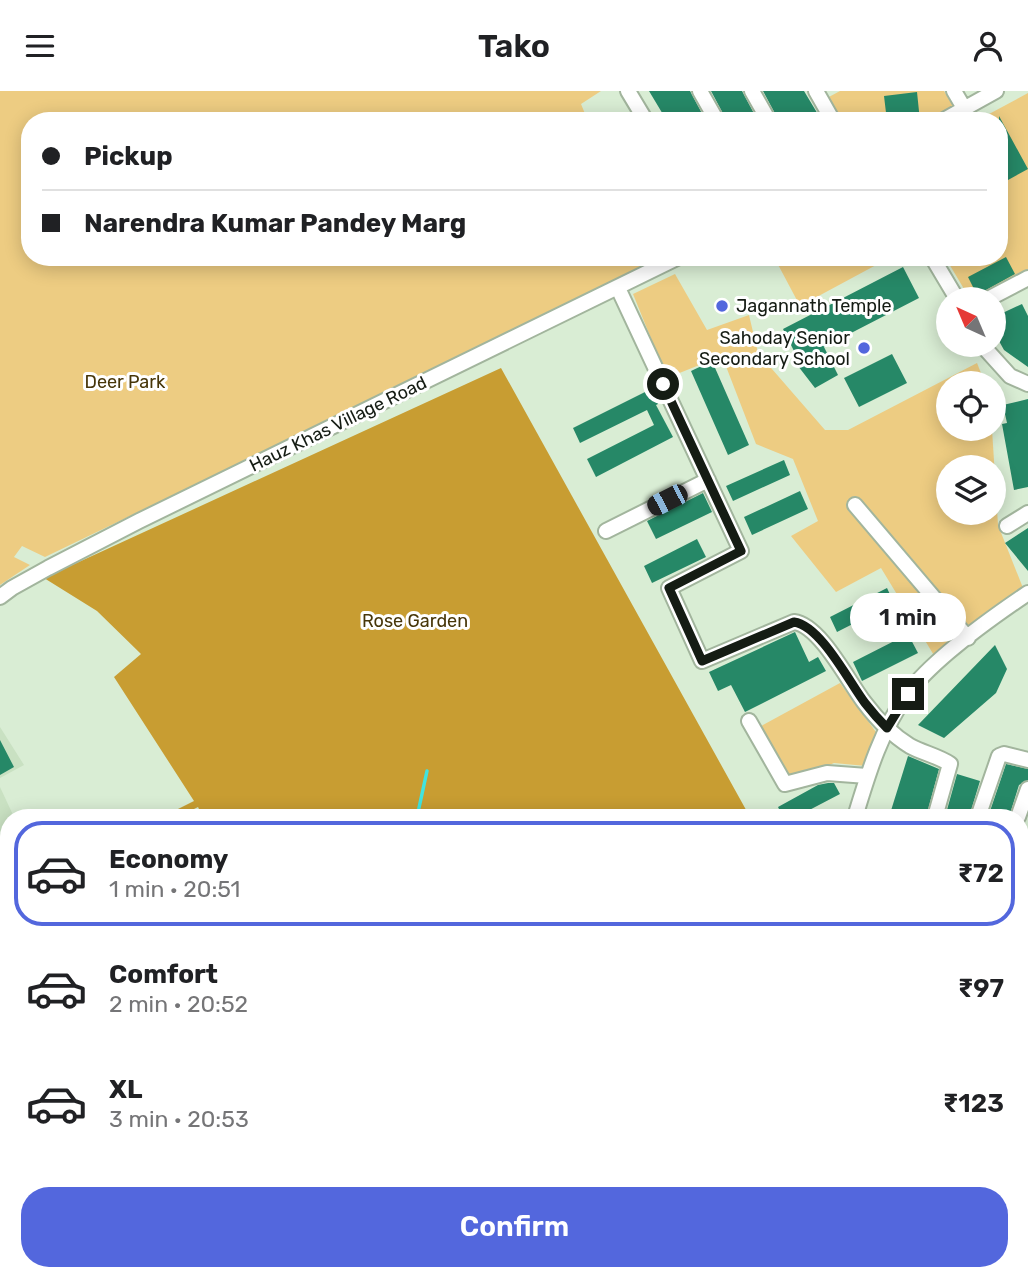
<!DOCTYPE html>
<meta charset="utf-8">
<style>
:root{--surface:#fff;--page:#f2f2f2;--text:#202124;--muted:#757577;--line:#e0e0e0;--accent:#5367dd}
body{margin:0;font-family:Rubik,sans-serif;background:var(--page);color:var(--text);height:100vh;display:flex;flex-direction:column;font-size:26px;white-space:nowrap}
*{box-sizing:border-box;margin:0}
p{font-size:23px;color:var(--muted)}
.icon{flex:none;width:38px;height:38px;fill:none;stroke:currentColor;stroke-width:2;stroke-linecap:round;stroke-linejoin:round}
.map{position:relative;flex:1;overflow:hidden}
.panel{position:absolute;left:0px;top:718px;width:1029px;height:472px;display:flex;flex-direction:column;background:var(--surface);border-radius:28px 28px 0 0;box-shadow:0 4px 18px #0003}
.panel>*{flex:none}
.banner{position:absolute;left:21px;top:21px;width:987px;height:154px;border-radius:28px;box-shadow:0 4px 18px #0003;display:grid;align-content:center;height:154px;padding:0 21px;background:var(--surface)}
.needle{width:46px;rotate:316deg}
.buttons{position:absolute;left:936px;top:196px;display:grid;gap:14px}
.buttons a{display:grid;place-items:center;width:70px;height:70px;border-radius:50%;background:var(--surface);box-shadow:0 4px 18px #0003;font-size:35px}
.end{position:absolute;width:32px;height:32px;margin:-16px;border:9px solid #151c14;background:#fff;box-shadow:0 0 0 4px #fff}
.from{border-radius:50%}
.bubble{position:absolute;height:49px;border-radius:24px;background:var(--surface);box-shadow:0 4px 18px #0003;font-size:23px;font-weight:600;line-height:49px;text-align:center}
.car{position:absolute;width:21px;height:42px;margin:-21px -10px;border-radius:9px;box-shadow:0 0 5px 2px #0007;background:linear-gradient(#222 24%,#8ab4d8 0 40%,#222 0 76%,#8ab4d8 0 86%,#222 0)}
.banner b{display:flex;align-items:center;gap:24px;height:66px;font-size:26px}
.banner b+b{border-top:2px solid var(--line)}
.banner i{width:18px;height:18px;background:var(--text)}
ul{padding:12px 0 0;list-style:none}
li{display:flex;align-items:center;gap:21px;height:105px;margin:0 14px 10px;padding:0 7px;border:4px solid transparent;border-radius:28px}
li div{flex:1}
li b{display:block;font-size:26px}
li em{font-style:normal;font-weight:600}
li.active{border-color:var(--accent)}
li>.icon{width:63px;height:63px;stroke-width:1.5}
.button{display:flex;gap:14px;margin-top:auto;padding:14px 21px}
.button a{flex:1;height:80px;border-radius:28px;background:var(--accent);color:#fff;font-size:28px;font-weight:600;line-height:80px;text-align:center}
header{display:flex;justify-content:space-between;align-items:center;height:91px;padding:0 21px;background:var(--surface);font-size:32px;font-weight:600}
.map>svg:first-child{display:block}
.built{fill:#c9e1c2}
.green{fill:#edcc82;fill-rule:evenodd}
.forest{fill:#c89d32}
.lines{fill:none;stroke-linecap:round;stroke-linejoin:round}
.stream{stroke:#41e4df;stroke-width:3.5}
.building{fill:#268867}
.minor-casing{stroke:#a2b59d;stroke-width:18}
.minor{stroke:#fff;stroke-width:14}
.route{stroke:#151c14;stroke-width:9}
.poi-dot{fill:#5367dd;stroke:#fff;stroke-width:2.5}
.labels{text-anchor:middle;stroke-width:6;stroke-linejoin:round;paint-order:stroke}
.poi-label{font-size:18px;fill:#151c14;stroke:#fff;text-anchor:start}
.park-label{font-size:18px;fill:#473609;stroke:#fff}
.street-label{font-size:18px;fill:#151c14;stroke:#fff}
</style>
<header><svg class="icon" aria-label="menu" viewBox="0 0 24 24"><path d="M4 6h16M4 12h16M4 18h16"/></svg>Tako<svg class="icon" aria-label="person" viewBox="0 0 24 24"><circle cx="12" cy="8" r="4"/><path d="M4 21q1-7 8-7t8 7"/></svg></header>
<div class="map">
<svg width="1028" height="1190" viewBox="0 0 1028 1190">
<rect width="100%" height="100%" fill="#d9edd4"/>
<path class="built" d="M 0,636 L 24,674 L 0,687 Z
M 0,696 L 14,726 L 9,726 L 9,898 L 0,880 Z
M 9,1075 L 9,1181 L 161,1181 L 164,1190 L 10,1190 L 0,1173 L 0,1079 Z"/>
<path class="green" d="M 0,0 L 601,0 L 581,13 L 588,30 L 30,30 L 30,166 L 650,166 L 653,173 L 45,466 L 22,455 L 14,466 L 30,474 L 0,494 Z
M 840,0 L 944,0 L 953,15 L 928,30 L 841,30 L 827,7 Z
M 1028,2 L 1028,181 L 982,208 L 970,208 L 945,166 L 999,166 L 999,30 L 976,30 Z
M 774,166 L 891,166 L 800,215 Z
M 675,183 L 707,239 L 749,224 L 758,262 L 825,339 L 848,339 L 977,272 L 985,292 L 948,292 L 948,338 L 992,338 L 998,434 L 1023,497 L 935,566 L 881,477 L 836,501 L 791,445 L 818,430 L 793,368 L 756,353 L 722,265 L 667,287 L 633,203 ZM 948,376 L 994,376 L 994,422 L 948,422 Z
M 840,592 L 876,641 L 866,675 L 834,672 L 782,694 L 750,641 Z"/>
<path class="forest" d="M 501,277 L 750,726 L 203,726 L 198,716 L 178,726 L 162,726 L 194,710 L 114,586 L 141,563 L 97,520 L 44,487 Z
M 161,1181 L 997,1181 L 1001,1190 L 164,1190 Z"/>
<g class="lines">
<path class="stream" d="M 417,726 L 427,680"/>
</g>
<path class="building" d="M 649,0 L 690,0 L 706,30 L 667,30 Z
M 711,0 L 742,0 L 758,30 L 727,30 Z
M 763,0 L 804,0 L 822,30 L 779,30 Z
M 917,1 L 920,30 L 887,30 L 884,5 Z
M 999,25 L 1028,78 L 999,94 Z
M 1006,166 L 1015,183 L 977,204 L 968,186 Z
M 903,176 L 919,207 L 824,256 L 838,284 L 815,297 L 798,275 L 801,274 L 783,238 Z
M 1022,213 L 1028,225 L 1028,276 L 1004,259 L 994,241 L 994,226 Z
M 892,263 L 907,292 L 859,316 L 844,287 Z
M 712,270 L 749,354 L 728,364 L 691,280 Z
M 651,298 L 658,313 L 656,314 L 673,346 L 596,386 L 587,368 L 654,334 L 647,319 L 580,352 L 573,337 Z
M 1028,308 L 1028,396 L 1014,399 L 1002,333 L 1007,332 L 1003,314 Z
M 784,369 L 790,384 L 733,410 L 726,395 Z
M 800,400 L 808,418 L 752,444 L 744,426 Z
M 703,402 L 712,421 L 656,448 L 647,430 Z
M 1028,437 L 1028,480 L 1005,452 Z
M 697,448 L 706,466 L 652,492 L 644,475 Z
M 887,497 L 894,512 L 837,541 L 830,526 Z
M 795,541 L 809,571 L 818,566 L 826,580 L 745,621 L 731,594 L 718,600 L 709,581 Z
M 908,543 L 918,562 L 862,590 L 853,571 Z
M 995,554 L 1007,578 L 996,602 L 944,647 L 918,634 Z
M 0,649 L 14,676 L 0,684 Z
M 908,665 L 939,678 L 926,726 L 889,726 Z
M 1006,673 L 1028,678 L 1028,689 L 1019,694 L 1009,726 L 988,726 Z
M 957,683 L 980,690 L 969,726 L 945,726 Z
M 828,692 L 834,692 L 840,703 L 796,726 L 783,726 L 778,716 L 818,694 Z"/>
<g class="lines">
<defs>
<path id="minor" d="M 628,0 L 646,30
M 700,0 L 717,30
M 752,0 L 769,30
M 816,0 L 833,30
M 954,0 L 964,17
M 942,30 L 996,0
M 932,166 L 957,208
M 618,197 L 741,460 L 669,497 L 702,570 L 794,531 C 820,534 848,590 864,611 C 876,627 892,644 910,655 C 923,662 938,665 950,673 L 935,726
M 988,208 L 1028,187
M 982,254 L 1010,285 L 1028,293
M 855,414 L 968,547
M 1007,435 L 1028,422
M 606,440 L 708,389
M 0,506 L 12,497 L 48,477 L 139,430 L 679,166
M 749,630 L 785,693 L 827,682 L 867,685
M 855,726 C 868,683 881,639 908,602 C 934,567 991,527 1028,502
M 978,726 L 999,665 L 1004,663 L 1028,669
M 1018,726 L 1028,698
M 1020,885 L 1028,878
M 1020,938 L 1028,933
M 1020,988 L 1028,984
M 1020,1040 L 1028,1037
M 1020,1083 L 1028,1079
M 1005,1181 L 1008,1190"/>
</defs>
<use href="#minor" class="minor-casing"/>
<use href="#minor" class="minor"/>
</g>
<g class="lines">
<path class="route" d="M 663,293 L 741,460 L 669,497 L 702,570 L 794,531 C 821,535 849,591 865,612 C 872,621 879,629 887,637 L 908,603"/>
</g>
<g class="poi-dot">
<circle cx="722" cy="215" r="7"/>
<circle cx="864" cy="257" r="7"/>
</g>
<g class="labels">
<g class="poi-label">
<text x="736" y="221">Jagannath Temple</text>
<text x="850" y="253" text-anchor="end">Sahoday Senior<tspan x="850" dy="21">Secondary School</tspan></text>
</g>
<g class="park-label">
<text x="125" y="297">Deer Park</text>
<text x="415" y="536">Rose Garden</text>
</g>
<g class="street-label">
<text transform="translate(338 333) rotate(-26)" y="6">Hauz Khas Village Road</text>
</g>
</g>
</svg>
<div class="buttons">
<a><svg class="needle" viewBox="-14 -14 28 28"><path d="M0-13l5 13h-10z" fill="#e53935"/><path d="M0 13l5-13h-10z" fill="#757577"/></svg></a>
<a><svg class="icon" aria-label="locate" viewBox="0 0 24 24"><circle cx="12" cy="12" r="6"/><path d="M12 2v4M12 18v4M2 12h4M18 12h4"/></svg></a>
<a><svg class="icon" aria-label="layers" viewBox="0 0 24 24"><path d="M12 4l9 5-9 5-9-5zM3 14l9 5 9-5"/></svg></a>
</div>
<i class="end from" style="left:663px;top:293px"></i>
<i class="end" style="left:908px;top:603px"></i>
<div class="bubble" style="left:850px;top:502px;width:116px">1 min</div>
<i class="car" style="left:667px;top:409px;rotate:243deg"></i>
<div class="banner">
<b><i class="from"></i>Pickup</b>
<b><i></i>Narendra Kumar Pandey Marg</b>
</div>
<section class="panel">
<ul>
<li class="active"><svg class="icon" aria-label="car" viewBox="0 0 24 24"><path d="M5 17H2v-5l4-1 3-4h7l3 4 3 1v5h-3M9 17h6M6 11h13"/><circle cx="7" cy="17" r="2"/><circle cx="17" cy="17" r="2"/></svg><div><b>Economy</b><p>1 min · 20:51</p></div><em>₹72</em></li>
<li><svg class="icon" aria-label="car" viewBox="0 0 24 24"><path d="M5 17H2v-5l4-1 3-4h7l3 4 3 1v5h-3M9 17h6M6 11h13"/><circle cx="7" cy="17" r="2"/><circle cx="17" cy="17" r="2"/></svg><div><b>Comfort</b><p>2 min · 20:52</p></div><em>₹97</em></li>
<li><svg class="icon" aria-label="car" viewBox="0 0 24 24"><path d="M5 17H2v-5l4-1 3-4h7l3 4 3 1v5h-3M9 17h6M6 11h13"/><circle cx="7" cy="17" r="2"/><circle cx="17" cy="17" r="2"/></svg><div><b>XL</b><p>3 min · 20:53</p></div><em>₹123</em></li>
</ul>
<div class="button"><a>Confirm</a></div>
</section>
</div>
